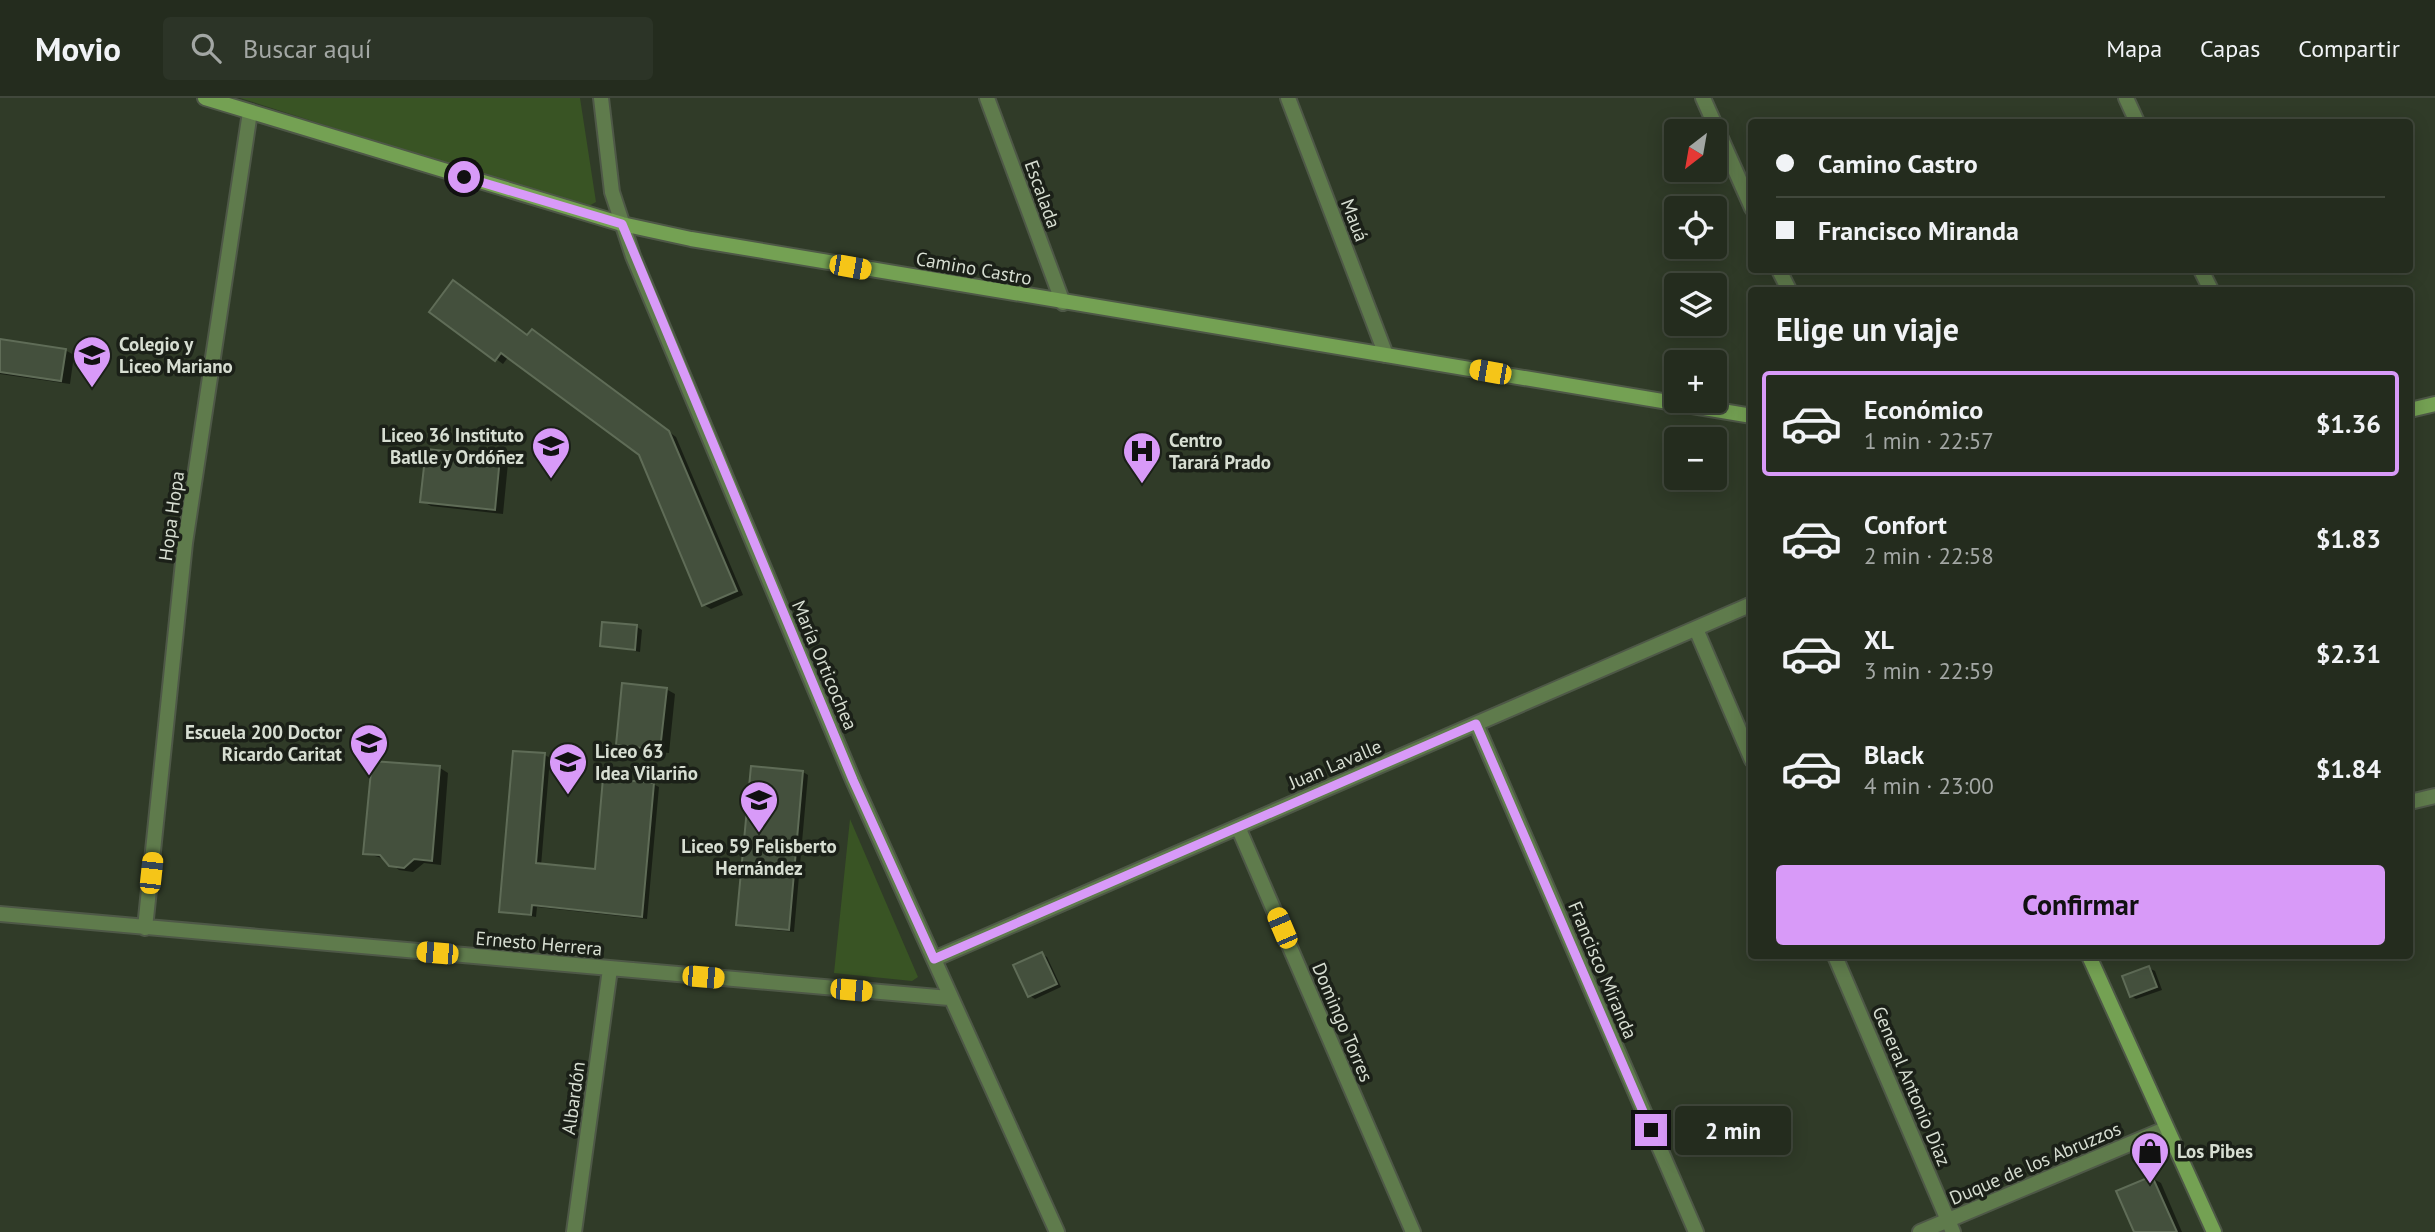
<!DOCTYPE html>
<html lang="es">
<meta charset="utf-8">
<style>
:root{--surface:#242c1e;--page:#2c3427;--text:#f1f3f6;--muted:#a3a7a4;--line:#41483c;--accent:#d89af8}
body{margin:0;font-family:"PT Sans",sans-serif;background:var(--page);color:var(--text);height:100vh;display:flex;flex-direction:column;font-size:26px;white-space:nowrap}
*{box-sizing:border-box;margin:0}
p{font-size:23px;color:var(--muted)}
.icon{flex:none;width:38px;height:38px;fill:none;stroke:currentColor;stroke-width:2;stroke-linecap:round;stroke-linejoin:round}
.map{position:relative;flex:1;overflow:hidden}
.sheet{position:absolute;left:1748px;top:189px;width:665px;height:672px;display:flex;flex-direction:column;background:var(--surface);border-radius:7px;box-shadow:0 4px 18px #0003,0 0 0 2px var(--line)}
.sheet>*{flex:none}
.banner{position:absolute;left:1748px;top:21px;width:665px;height:154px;border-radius:7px;box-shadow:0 4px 18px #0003,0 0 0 2px var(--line);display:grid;align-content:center;height:154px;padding:0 28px;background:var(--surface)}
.needle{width:46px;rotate:211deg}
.buttons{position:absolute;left:1664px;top:21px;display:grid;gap:14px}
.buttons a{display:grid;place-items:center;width:63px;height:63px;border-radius:7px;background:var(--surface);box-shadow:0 4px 18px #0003,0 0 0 2px var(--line);font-size:35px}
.end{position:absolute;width:32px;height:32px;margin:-16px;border:9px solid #d89af8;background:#111;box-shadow:0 0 0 4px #111}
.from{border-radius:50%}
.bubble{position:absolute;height:49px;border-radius:7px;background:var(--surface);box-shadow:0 4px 18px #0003,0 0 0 2px var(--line);font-size:23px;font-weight:700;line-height:49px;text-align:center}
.car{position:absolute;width:21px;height:42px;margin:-21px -10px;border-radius:9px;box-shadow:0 0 5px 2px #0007;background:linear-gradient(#f5c518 24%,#345 0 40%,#f5c518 0 76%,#345 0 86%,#f5c518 0)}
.banner b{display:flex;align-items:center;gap:24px;height:66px;font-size:26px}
.banner b+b{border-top:2px solid var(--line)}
.banner i{width:18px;height:18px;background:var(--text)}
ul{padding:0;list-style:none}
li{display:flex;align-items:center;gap:21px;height:105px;margin:0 14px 10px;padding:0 14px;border:4px solid transparent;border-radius:7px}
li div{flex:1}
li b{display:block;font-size:26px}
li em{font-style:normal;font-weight:700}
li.selected{border-color:var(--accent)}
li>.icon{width:63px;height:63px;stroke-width:1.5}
h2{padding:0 28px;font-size:32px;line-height:84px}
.button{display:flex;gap:14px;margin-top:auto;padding:14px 28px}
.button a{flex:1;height:80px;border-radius:7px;background:var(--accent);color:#111;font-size:28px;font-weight:700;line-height:80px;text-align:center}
header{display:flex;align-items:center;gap:42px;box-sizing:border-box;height:98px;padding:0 35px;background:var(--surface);border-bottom:2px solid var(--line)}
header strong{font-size:33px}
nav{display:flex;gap:38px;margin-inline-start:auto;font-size:24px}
.search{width:490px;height:63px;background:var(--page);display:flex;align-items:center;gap:18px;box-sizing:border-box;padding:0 24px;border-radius:7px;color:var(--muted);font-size:26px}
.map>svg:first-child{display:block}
.green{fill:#395424}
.shadow{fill:#0007}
.building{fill:#44503d;stroke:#5f6c57;stroke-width:2}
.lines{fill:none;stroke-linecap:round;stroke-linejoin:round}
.street-casing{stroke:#4e5847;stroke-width:18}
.secondary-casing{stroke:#4e5847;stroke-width:18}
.street{stroke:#5f7b4c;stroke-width:14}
.secondary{stroke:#74a153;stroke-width:14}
.route{stroke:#d89af8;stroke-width:9}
.labels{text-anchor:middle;stroke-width:7;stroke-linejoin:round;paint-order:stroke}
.street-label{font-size:19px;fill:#d7ded2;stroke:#1b2018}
.poi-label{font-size:19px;font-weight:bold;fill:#d7ded2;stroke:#1b2018;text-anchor:start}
</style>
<header>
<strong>Movio</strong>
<div class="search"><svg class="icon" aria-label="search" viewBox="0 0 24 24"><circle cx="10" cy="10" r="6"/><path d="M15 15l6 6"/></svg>Buscar aquí</div>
<nav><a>Mapa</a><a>Capas</a><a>Compartir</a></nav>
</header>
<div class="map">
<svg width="2435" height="1134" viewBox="0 0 2435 1134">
<rect width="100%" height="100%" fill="#303b28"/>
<path class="green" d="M 240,0 L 580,0 L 596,104 L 585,110 Z
M 850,721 L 918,879 L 912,883 L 834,875 Z"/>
<path class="shadow" d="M 432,214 L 528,238 L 540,237 L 676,339 L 743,497 L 711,511 L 704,507 L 641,356 L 509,258 L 503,266 Z
M 0,242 L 65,252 L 74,257 L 70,286 L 0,276 Z
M 499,361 L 508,365 L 503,416 L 431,408 L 422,403 Z
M 637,529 L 642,532 L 640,554 L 602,547 Z
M 666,591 L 675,596 L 669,655 L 626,651 L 618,646 Z
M 545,657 L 550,660 L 541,768 L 596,772 L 653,686 L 659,689 L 647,821 L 537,809 L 536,819 L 501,813 Z
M 440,670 L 448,675 L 441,767 L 424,765 L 413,774 L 399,772 L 385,761 L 365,755 Z
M 803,674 L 808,677 L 794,834 L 743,829 L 738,826 Z
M 1042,856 L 1047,859 L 1061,889 L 1035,901 L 1030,898 Z
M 2149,870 L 2155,873 L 2162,892 L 2136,901 L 2131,898 Z
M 2152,1080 L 2161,1085 L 2182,1134 L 2136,1134 Z"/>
<path class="building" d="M 453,182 L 527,237 L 532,231 L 669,333 L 737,493 L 702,508 L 639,357 L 501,255 L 495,263 L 429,214 Z
M 0,241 L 66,251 L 61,283 L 0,274 Z
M 426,351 L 500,359 L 495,412 L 420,404 Z
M 602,524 L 637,527 L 635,552 L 600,548 Z
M 622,585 L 667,590 L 660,652 L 616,647 Z
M 513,653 L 545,655 L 536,765 L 595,771 L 603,680 L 654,685 L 642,819 L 532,807 L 531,817 L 499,814 Z
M 372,663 L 440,668 L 432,763 L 414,761 L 404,770 L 389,768 L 380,757 L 363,756 Z
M 751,668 L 803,673 L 789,832 L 736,827 Z
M 1042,854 L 1057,886 L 1028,899 L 1013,867 Z
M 2149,868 L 2157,889 L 2130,899 L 2122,878 Z
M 2152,1078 L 2177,1134 L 2134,1134 L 2116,1093 Z"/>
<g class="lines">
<defs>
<path id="street" d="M 601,0 L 612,94 L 633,158 L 853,682 L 1057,1134
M 987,0 L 1063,205
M 1288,0 L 1386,257
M 1703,0 L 1752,110
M 2126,0 L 2137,24
M 1779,172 L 1789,192
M 2201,172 L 2211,192
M 1696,531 L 1752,662
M 1476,626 L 1696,1134
M 2410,704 L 2435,698
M 1238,729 L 1413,1134
M 0,816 L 949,900
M 145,830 L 185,445 L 250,14
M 1835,858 L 1953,1134
M 934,861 L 1752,506
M 574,1134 L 610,871
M 1920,1134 L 2165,1031"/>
<path id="secondary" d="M 205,0 L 622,126 L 691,141 L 1752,318
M 2410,312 L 2435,306
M 2089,858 L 2214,1134"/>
</defs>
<use href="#street" class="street-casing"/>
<use href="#secondary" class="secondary-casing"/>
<use href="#street" class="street"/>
<use href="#secondary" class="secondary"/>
</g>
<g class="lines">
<path class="route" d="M 464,79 L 622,126 L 853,682 L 934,861 L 1476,626 L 1651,1032"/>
</g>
<defs>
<symbol id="school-pin" viewBox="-11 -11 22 30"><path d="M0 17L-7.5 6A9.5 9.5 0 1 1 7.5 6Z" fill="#d89af8" stroke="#1b2018"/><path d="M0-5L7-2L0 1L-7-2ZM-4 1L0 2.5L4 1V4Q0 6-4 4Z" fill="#111"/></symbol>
<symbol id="hospital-pin" viewBox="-11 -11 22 30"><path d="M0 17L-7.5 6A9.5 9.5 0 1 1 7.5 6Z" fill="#d89af8" stroke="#1b2018"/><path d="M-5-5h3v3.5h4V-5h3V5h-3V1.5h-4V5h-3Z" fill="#111"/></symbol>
<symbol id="shop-pin" viewBox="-11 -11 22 30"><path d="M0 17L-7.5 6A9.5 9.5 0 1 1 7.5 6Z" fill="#d89af8" stroke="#1b2018"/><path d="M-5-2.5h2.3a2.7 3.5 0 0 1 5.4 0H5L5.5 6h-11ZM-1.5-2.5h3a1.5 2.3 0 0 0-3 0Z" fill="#111"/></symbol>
</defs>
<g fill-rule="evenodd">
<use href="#school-pin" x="70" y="235" width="44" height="60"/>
<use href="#school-pin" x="529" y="326" width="44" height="60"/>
<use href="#hospital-pin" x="1120" y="331" width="44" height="60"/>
<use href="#school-pin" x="347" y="623" width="44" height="60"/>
<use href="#school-pin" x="546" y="642" width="44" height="60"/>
<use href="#school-pin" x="737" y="680" width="44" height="60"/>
<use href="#shop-pin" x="2128" y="1031" width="44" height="60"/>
</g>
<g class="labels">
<g class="street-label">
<text transform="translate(1043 96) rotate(70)" y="7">Escalada</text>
<text transform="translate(1355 122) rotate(69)" y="7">Mauá</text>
<text transform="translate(974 170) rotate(10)" y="7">Camino Castro</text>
<text transform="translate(171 418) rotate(-82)" y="7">Hopa Hopa</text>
<text transform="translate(825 567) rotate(67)" y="7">María Orticochea</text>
<text transform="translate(1335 666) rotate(-23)" y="7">Juan Lavalle</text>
<text transform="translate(539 845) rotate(5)" y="7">Ernesto Herrera</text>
<text transform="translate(1603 872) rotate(67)" y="7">Francisco Miranda</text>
<text transform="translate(1343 924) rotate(67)" y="7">Domingo Torres</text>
<text transform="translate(1912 988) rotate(67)" y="7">General Antonio Díaz</text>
<text transform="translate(573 1000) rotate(-82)" y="7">Albardón</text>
<text transform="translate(2035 1065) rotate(-23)" y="7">Duque de los Abruzzos</text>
</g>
<g class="poi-label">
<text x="119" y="253">Colegio y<tspan x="119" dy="22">Liceo Mariano</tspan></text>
<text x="524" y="344" text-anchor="end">Liceo 36 Instituto<tspan x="524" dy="22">Batlle y Ordóñez</tspan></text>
<text x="1169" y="349">Centro<tspan x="1169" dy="22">Tarará Prado</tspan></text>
<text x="342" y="641" text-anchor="end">Escuela 200 Doctor<tspan x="342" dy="22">Ricardo Caritat</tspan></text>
<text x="595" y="660">Liceo 63<tspan x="595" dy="22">Idea Vilariño</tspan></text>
<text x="759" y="755" text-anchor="middle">Liceo 59 Felisberto<tspan x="759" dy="22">Hernández</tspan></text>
<text x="2177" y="1060">Los Pibes</text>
</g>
</g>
</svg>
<div class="buttons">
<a><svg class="needle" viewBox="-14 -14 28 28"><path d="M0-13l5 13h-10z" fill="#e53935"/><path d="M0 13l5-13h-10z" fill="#a3a7a4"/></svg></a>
<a><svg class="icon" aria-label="locate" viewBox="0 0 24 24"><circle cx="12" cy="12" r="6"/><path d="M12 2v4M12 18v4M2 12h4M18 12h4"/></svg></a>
<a><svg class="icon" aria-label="layers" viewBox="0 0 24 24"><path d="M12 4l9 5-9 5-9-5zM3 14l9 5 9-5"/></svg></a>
<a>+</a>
<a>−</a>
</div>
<i class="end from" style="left:464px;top:79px"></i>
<i class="end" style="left:1651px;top:1032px"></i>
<div class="bubble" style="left:1675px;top:1008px;width:116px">2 min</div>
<i class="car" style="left:850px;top:169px;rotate:100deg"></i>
<i class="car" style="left:1490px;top:274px;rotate:280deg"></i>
<i class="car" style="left:151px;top:775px;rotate:6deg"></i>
<i class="car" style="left:1282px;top:830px;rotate:337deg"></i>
<i class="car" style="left:437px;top:855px;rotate:275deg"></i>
<i class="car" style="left:703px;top:879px;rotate:95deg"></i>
<i class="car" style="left:851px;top:892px;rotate:95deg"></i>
<div class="banner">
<b><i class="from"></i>Camino Castro</b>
<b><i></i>Francisco Miranda</b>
</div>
<section class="sheet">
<h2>Elige un viaje</h2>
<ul>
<li class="selected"><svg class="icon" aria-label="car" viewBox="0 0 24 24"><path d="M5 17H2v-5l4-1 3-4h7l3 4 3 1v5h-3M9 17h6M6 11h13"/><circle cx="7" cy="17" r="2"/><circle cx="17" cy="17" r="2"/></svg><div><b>Económico</b><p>1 min · 22:57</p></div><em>$1.36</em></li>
<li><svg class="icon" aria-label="car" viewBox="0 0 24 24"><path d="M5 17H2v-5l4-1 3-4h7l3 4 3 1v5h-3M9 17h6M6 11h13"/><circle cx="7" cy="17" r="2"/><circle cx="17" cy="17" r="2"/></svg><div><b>Confort</b><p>2 min · 22:58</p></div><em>$1.83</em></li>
<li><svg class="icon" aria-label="car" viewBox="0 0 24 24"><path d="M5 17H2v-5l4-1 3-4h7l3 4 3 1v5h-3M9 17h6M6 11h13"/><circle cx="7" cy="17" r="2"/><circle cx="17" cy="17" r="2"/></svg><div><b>XL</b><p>3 min · 22:59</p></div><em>$2.31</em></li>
<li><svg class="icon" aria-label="car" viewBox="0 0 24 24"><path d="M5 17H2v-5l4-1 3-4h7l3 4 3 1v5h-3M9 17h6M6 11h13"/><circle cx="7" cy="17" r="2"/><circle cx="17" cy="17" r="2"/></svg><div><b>Black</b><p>4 min · 23:00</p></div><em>$1.84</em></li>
</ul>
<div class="button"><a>Confirmar</a></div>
</section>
</div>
